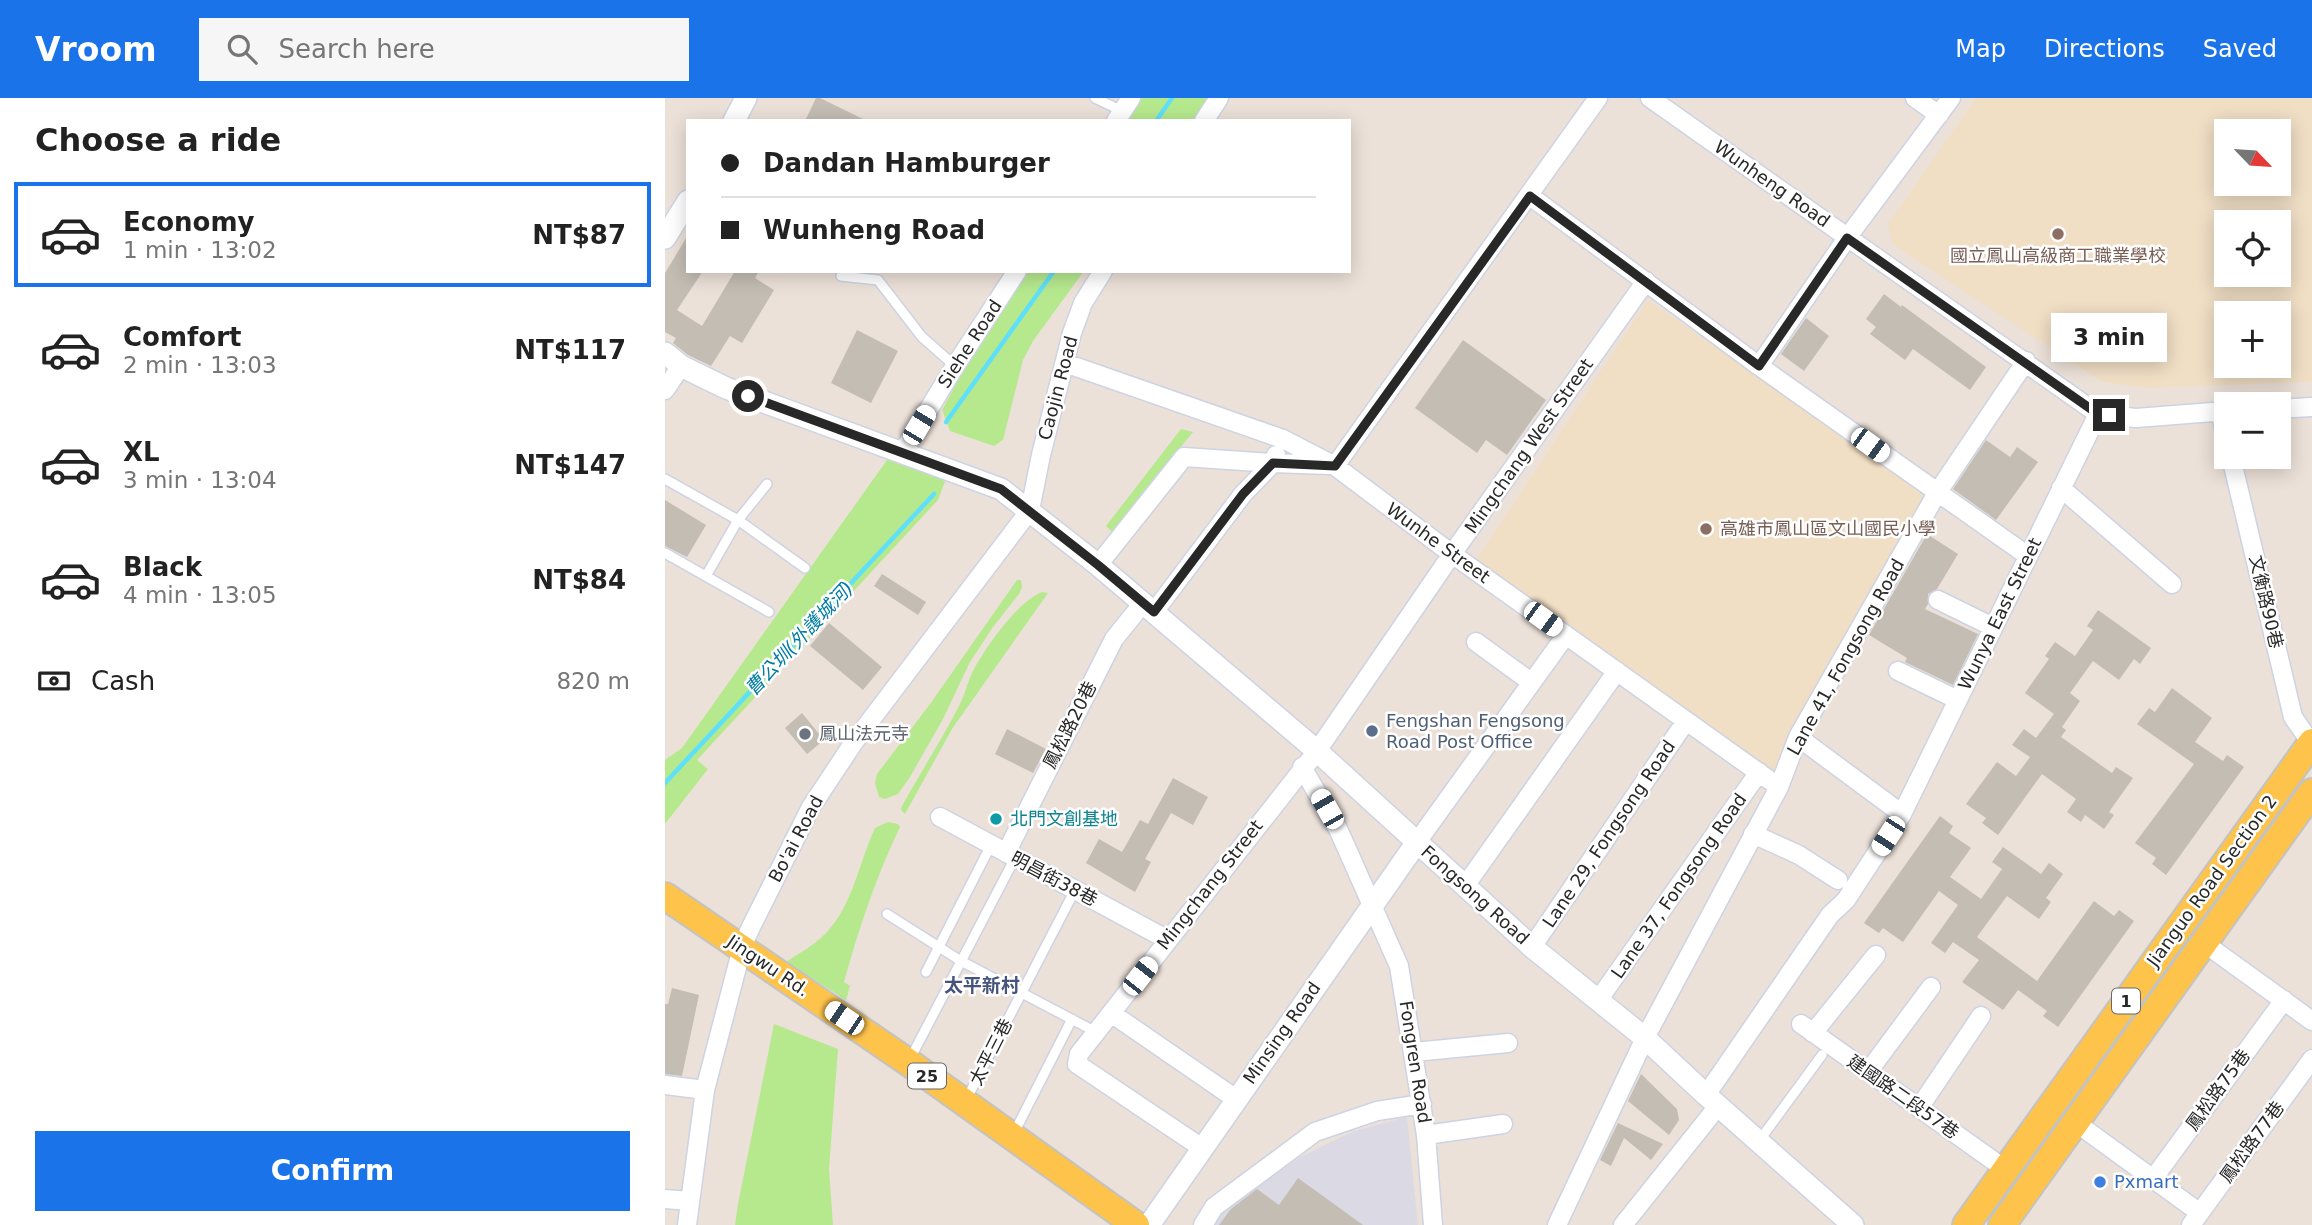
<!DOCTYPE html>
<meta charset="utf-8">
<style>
:root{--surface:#fff;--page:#f6f6f6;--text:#222;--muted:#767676;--line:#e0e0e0;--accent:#1a73e8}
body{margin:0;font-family:"DejaVu Sans","Noto Sans TC",sans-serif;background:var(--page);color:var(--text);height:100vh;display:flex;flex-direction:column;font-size:26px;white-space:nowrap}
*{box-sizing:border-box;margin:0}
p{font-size:23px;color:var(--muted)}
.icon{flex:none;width:38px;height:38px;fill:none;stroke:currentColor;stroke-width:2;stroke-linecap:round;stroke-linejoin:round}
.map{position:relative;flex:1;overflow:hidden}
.details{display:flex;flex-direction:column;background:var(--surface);width:665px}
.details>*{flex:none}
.banner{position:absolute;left:21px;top:21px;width:665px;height:154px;border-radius:0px;box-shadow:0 4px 18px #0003;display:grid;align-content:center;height:154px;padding:0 35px;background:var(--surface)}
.needle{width:46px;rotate:115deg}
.controls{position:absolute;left:1549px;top:21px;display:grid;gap:14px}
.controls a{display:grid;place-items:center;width:77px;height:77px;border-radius:0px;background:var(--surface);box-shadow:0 4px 18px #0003;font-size:35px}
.end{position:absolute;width:32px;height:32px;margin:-16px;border:9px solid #282828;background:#fff;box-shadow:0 0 0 4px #fff}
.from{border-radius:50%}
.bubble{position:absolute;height:49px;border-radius:0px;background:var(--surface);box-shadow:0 4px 18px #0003;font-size:23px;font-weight:600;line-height:49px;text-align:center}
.car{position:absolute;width:21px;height:42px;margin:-21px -10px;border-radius:9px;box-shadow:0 0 5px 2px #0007;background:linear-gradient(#fff 24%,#345 0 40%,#fff 0 76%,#345 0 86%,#fff 0)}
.banner b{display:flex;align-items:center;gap:24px;height:66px;font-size:26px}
.banner b+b{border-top:2px solid var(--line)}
.banner i{width:18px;height:18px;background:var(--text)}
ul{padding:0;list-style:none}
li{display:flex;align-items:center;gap:21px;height:105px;margin:0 14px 10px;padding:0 21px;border:4px solid transparent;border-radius:0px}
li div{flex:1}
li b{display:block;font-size:26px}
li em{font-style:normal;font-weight:600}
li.selected{border-color:var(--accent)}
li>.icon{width:63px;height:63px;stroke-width:1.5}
h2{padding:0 35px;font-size:32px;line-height:84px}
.pay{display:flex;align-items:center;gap:18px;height:77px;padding:0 35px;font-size:26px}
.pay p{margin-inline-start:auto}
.cta{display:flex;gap:14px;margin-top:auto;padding:14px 35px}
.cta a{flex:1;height:80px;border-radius:0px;background:var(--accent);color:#fff;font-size:28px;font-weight:600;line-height:80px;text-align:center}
header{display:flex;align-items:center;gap:42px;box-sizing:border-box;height:98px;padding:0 35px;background:var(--accent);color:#fff}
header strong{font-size:33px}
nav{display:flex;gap:38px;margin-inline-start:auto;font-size:24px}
.search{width:490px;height:63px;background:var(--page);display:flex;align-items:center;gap:18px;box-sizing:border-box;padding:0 24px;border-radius:0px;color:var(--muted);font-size:26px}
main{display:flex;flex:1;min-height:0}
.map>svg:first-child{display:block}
.industrial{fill:#dbd9e4}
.education{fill:#f0dec5;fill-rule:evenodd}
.green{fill:#b6e98e}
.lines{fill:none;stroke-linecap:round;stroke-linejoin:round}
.stream{stroke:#5fe0fa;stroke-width:4.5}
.building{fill:#c3bdb4}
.service-casing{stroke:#cdd3e3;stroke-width:12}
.minor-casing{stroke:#cdd3e3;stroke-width:21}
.tertiary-casing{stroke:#cdd3e3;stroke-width:24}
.primary-casing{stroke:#c3c3c3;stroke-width:30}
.service{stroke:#fff;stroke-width:9}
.minor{stroke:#fff;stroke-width:18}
.tertiary{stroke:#fff;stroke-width:21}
.primary{stroke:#fec34b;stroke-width:26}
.route{stroke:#282828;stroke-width:9}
.education-dot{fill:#8d6e63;stroke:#fff;stroke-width:2.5}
.service-dot{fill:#5c6f8a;stroke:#fff;stroke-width:2.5}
.worship-dot{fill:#6b7280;stroke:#fff;stroke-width:2.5}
.culture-dot{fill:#0f9aa8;stroke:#fff;stroke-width:2.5}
.shop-dot{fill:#3f7fe0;stroke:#fff;stroke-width:2.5}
.labels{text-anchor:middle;stroke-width:5;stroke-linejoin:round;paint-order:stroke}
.shield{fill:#fff;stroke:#686868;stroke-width:2}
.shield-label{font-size:16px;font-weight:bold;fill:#282828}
.street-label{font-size:18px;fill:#282828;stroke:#fff}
.education-label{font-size:18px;fill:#785e54;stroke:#fff}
.service-label{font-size:18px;fill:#4e5e75;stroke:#fff;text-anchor:start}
.worship-label{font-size:18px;fill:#5b616d;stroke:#fff;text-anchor:start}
.culture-label{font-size:18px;fill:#0d838f;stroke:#fff;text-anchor:start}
.shop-label{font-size:18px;fill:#366cbe;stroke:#fff;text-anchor:start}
.water-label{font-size:19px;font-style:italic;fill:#007ca4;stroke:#fff}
.neighbourhood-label{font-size:19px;font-weight:bold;fill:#44547d;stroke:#fff}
</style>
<header>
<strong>Vroom</strong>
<div class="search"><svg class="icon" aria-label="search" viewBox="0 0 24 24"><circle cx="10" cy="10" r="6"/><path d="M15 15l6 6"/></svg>Search here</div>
<nav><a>Map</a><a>Directions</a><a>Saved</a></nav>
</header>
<main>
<section class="details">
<h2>Choose a ride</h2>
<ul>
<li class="selected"><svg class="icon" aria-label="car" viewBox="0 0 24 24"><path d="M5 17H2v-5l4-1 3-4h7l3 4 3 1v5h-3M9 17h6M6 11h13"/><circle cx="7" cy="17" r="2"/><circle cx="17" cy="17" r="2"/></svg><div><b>Economy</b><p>1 min · 13:02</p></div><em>NT$87</em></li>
<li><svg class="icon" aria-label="car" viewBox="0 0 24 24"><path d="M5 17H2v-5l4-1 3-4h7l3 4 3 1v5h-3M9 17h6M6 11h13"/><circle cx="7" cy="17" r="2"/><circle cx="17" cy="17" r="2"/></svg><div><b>Comfort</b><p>2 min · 13:03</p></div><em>NT$117</em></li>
<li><svg class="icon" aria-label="car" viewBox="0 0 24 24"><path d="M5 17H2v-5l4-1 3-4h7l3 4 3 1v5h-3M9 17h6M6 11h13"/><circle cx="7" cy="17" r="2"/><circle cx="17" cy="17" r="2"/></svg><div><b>XL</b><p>3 min · 13:04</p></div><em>NT$147</em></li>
<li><svg class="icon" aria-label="car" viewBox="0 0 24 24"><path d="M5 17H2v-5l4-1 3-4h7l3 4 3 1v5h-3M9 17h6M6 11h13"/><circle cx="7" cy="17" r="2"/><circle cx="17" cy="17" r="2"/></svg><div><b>Black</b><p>4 min · 13:05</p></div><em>NT$84</em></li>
</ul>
<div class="pay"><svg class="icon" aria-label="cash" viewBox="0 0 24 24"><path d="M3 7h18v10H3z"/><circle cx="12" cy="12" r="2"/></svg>Cash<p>820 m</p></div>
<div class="cta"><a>Confirm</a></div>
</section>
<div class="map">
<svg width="1647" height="1127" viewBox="0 0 1647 1127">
<rect width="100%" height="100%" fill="#ece1d8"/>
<path class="industrial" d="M 742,1019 L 753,1127 L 547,1127 L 568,1105 L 637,1058 L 689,1033 Z"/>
<path class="education" d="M 1311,0 L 1647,0 L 1647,284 L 1481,290 L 1437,284 L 1227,146 L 1223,126 ZM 1561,33 L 1614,33 L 1614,86 L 1561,86 ZM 1561,124 L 1614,124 L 1614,177 L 1561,177 ZM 1561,215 L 1614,215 L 1614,268 L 1561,268 Z
M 983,202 L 1268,401 L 1132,627 L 1107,676 L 811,462 Z"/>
<path class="green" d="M 477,0 L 543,0 L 527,23 L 462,23 Z
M 364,173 L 419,173 L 368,243 L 358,262 L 338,342 L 329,348 L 285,333 L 277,312 L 296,277 Z
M 516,331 L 528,334 L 447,434 L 441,428 Z
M 227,355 L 284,373 L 273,402 L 32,662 L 43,671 L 0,726 L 0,662 L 17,650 Z
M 352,482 L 356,482 L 357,489 L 354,496 L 328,529 L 305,564 L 278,621 L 245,679 L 233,696 L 220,701 L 214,699 L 210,685 L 212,676 L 265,606 Z
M 377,494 L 383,495 L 287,631 L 240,716 L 236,712 L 237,708 C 255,675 276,643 293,610 C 299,599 302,586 307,575 C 319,551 352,504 377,494 Z
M 223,724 L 233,726 L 235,729 C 211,779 194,830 179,884 L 185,888 L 181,902 L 121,864 C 134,855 150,847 161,835 C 188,807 194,764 210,730 Z
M 109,926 L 173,951 L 164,1071 L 168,1127 L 70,1127 L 73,1106 Z"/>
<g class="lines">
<path class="stream" d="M 491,23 L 507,0
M 281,324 L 389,173
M 0,685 L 269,396"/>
</g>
<path class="building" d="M 151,0 L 155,0 L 202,23 L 140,23 Z
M 23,137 L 23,173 L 38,173 L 12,212 L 37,228 L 70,173 L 94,173 L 90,180 L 109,192 L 77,245 L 65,238 L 46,268 L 23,257 L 8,245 L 11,240 L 0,234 L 0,175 Z
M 1219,196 L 1236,209 L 1237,207 L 1321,269 L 1305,292 L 1248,251 L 1240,262 L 1205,236 L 1211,229 L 1201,221 Z
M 1141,220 L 1164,238 L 1139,273 L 1116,256 Z
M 192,232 L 233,253 L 206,305 L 166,285 Z
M 798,242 L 881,302 L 842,357 L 821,342 L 812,355 L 750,310 Z
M 1321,342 L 1345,359 L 1352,349 L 1373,364 L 1331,422 L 1288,391 Z
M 0,402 L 41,427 L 22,459 L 0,448 Z
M 1262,436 L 1293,456 L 1272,491 L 1263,496 L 1263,506 L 1260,511 L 1313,536 L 1288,587 L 1240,564 L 1242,560 L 1204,537 Z
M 217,476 L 261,504 L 253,517 L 209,488 Z
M 1433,512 L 1486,550 L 1475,566 L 1469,561 L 1454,582 L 1428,563 L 1405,595 L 1415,603 L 1397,629 L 1401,632 L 1396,639 L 1447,675 L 1451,669 L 1468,680 L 1444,714 L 1449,717 L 1439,731 L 1420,717 L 1416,724 L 1402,714 L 1411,701 L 1377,676 L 1333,737 L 1317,725 L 1321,720 L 1301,706 L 1332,664 L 1351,678 L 1365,659 L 1347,647 L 1359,631 L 1371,640 L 1389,616 L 1360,595 L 1384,561 L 1380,558 L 1390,544 L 1410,558 L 1428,532 L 1422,528 Z
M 164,525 L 217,569 L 198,592 L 145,548 Z
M 1507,590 L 1547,620 L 1530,644 L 1558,663 L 1562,657 L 1579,669 L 1501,777 L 1487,766 L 1491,760 L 1470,745 L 1529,666 L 1472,626 L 1484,610 L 1490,614 Z
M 137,615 L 159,642 L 142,656 L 120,630 Z
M 342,631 L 381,651 L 368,675 L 330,656 Z
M 508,680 L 543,699 L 528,727 L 506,715 L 480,761 L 486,764 L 470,794 L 421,765 L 434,741 L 457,754 L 475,722 L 483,726 Z
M 1275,718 L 1288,728 L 1284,735 L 1306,750 L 1285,779 L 1316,801 L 1337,771 L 1327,764 L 1338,749 L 1376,776 L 1384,765 L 1398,776 L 1381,800 L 1386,804 L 1374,821 L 1342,798 L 1312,839 L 1372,883 L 1429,803 L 1449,818 L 1454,812 L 1469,823 L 1393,929 L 1378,918 L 1382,913 L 1353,892 L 1338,912 L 1297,884 L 1314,862 L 1288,844 L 1280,855 L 1266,845 L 1293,807 L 1274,793 L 1238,844 L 1218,830 L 1214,835 L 1199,825 Z
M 7,890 L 34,897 L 17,978 L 0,976 L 0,906 L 3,906 Z
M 976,976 L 1012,1011 L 1014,1022 L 1004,1037 L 963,1003 Z
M 953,1025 L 998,1046 L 986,1062 L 959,1040 L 946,1068 L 935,1062 Z
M 633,1080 L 698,1127 L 554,1127 L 566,1111 L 592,1091 L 614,1107 Z"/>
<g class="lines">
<defs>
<path id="service" d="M 430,0 L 457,13
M 176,178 L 213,182 L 257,239 L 290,268
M 0,381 L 73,422 L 140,470
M 0,455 L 104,514
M 41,478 L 73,422 L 102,386
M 222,816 L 296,863 L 431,934
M 261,874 L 326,747
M 244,963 L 350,760
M 301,1002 L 410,792
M 349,1035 L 407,921
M 1094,1043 L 1157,957"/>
<path id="minor" d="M 985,0 L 1433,316 L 1471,320 L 1561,313
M 1250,0 L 1274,17
M 451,23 L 466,0
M 539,23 L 554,0
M 865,98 L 1094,268 L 1363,458
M 400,265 L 618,341 L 670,368 L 787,456 L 1114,689
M 1094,268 L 1182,140 L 1286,0
M 0,292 L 16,268
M 1614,311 L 1647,309
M 1555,313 L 1561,338
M 237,355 L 290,268 L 352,173
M 1566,359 L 1628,619 L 1646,645
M 670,368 L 933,0
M 1396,390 L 1507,486
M 433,467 L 519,359 L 608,365 L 611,357
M 1273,502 L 1328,529
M 489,514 L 578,396 L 608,365 L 663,367
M 811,544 L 866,584
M 1233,573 L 1293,602
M 637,669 L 674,733 L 734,868 L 761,1037 L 768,1127
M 1237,716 L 1433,316
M 275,719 L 503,842
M 1088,736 L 1134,757 L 1173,782
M 752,744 L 901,537
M 341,755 L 449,541 L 478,505
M 800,788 L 952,573
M 1539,845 L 1647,923
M 867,849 L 1021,623
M 934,901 L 1094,674
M 446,915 L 571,1001
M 1136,926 L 1340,1071
M 1148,935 L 1211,857
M 749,954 L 843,945
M 1203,974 L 1266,889
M 0,987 L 40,992
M 1041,997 L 1165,817 L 1181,802 L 1237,716 L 1133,639
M 1254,1010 L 1316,918
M 1410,1024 L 1535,1115
M 761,1037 L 838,1026
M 537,1050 L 412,966 L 414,956 L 652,653 L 787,456 L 981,183
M 1488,1081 L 1619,902
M 0,1101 L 24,1103
M 22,1127 L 40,992 L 77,850 L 84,833 L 146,709 L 189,644 L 365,412 L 376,357 L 407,235 L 418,205 L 438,173
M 538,1127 L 549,1109 L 650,1034 L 712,1013 L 757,1006
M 892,1127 L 980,940 L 1114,689 L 1133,639 L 1272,395 L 1361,263
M 958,1127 L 1054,1007
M 1526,1127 L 1647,961"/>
<path id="tertiary" d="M 69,23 L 81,0
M 0,140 L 23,103
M 0,255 L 16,268 L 61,290 L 336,391 L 433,467 L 652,653 L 867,849 L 980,940 L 1041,997 L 1188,1127
M 484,1127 L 752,744"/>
<path id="primary" d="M 0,798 L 243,964 L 471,1127
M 1301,1127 L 1647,644
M 1337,1127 L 1647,694"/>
</defs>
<use href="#service" class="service-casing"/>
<use href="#minor" class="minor-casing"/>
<use href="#tertiary" class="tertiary-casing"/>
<use href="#primary" class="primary-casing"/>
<use href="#service" class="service"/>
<use href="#minor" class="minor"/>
<use href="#tertiary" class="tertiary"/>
<use href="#primary" class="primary"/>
</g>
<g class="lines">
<path class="route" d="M 83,298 L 336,391 L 433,467 L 489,514 L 578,396 L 608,365 L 670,368 L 865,98 L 1094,268 L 1182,140 L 1433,316 L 1444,317"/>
</g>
<g class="education-dot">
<circle cx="1393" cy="136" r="7"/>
<circle cx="1041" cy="431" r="7"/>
</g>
<circle class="service-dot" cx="707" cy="633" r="7"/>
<circle class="worship-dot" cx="140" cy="636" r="7"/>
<circle class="culture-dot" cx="331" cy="721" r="7"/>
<circle class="shop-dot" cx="1435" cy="1084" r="7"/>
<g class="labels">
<g class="shield">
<rect x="1447" y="890.5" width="28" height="25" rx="5"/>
<rect x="243" y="965.5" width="38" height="25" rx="5"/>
</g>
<g class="shield-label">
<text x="1461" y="909">1</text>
<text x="262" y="984">25</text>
</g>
<g class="street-label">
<text transform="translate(1107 86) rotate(35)" y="6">Wunheng Road</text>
<text transform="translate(305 246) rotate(-57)" y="6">Siehe Road</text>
<text transform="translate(393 290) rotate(-75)" y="6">Caojin Road</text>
<text transform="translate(864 348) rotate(-55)" y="6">Mingchang West Street</text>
<text transform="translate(773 445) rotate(36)" y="6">Wunhe Street</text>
<text transform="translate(1601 504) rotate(77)" y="6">文衡路90巷</text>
<text transform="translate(1335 516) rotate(-64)" y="6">Wunya East Street</text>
<text transform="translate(1181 559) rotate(-61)" y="6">Lane 41, Fongsong Road</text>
<text transform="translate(405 627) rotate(-63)" y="6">鳳松路20巷</text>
<text transform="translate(944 736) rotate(-56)" y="6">Lane 29, Fongsong Road</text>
<text transform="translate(131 741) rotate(-62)" y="6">Bo'ai Road</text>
<text transform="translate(389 781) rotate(28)" y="6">明昌街38巷</text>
<text transform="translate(1547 783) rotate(-54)" y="6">Jianguo Road Section 2</text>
<text transform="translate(545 787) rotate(-52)" y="6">Mingchang Street</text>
<text transform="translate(1014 788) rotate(-55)" y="6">Lane 37, Fongsong Road</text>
<text transform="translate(810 797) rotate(42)" y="6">Fongsong Road</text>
<text transform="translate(103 868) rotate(34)" y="6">Jingwu Rd.</text>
<text transform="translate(617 935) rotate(-55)" y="6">Minsing Road</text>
<text transform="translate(326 954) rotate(-63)" y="6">太平三巷</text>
<text transform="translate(750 964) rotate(81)" y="6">Fongren Road</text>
<text transform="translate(1553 992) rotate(-54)" y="6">鳳松路75巷</text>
<text transform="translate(1238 999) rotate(35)" y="6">建國路二段57巷</text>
<text transform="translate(1587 1044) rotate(-54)" y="6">鳳松路77巷</text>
</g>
<g class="education-label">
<text x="1393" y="164">國立鳳山高級商工職業學校</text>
<text x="1055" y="437" text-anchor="start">高雄市鳳山區文山國民小學</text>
</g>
<g class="service-label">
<text x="721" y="629">Fengshan Fengsong<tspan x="721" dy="21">Road Post Office</tspan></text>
</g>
<g class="worship-label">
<text x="154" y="642">鳳山法元寺</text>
</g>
<g class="culture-label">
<text x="345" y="727">北門文創基地</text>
</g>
<g class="shop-label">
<text x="1449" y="1090">Pxmart</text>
</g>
<g class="water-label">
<text transform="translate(134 540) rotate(-47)" y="7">曹公圳(外護城河)</text>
</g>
<g class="neighbourhood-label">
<text x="317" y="894">太平新村</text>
</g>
</g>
</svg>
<div class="controls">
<a><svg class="needle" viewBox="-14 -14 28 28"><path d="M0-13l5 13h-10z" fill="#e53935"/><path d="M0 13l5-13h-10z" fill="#767676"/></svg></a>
<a><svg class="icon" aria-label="locate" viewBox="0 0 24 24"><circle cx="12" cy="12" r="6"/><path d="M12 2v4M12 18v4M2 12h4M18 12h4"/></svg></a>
<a>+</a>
<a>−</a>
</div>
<i class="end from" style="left:83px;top:298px"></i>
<i class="end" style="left:1444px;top:317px"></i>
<div class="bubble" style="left:1386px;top:215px;width:116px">3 min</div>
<i class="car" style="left:254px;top:327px;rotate:31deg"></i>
<i class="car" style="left:1205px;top:347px;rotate:126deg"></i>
<i class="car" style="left:878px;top:521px;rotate:126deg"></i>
<i class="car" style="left:662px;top:711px;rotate:330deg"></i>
<i class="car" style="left:1223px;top:738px;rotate:213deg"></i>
<i class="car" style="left:475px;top:878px;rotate:38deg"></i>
<i class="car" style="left:179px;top:920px;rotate:304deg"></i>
<div class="banner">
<b><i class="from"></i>Dandan Hamburger</b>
<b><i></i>Wunheng Road</b>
</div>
</div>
</main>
